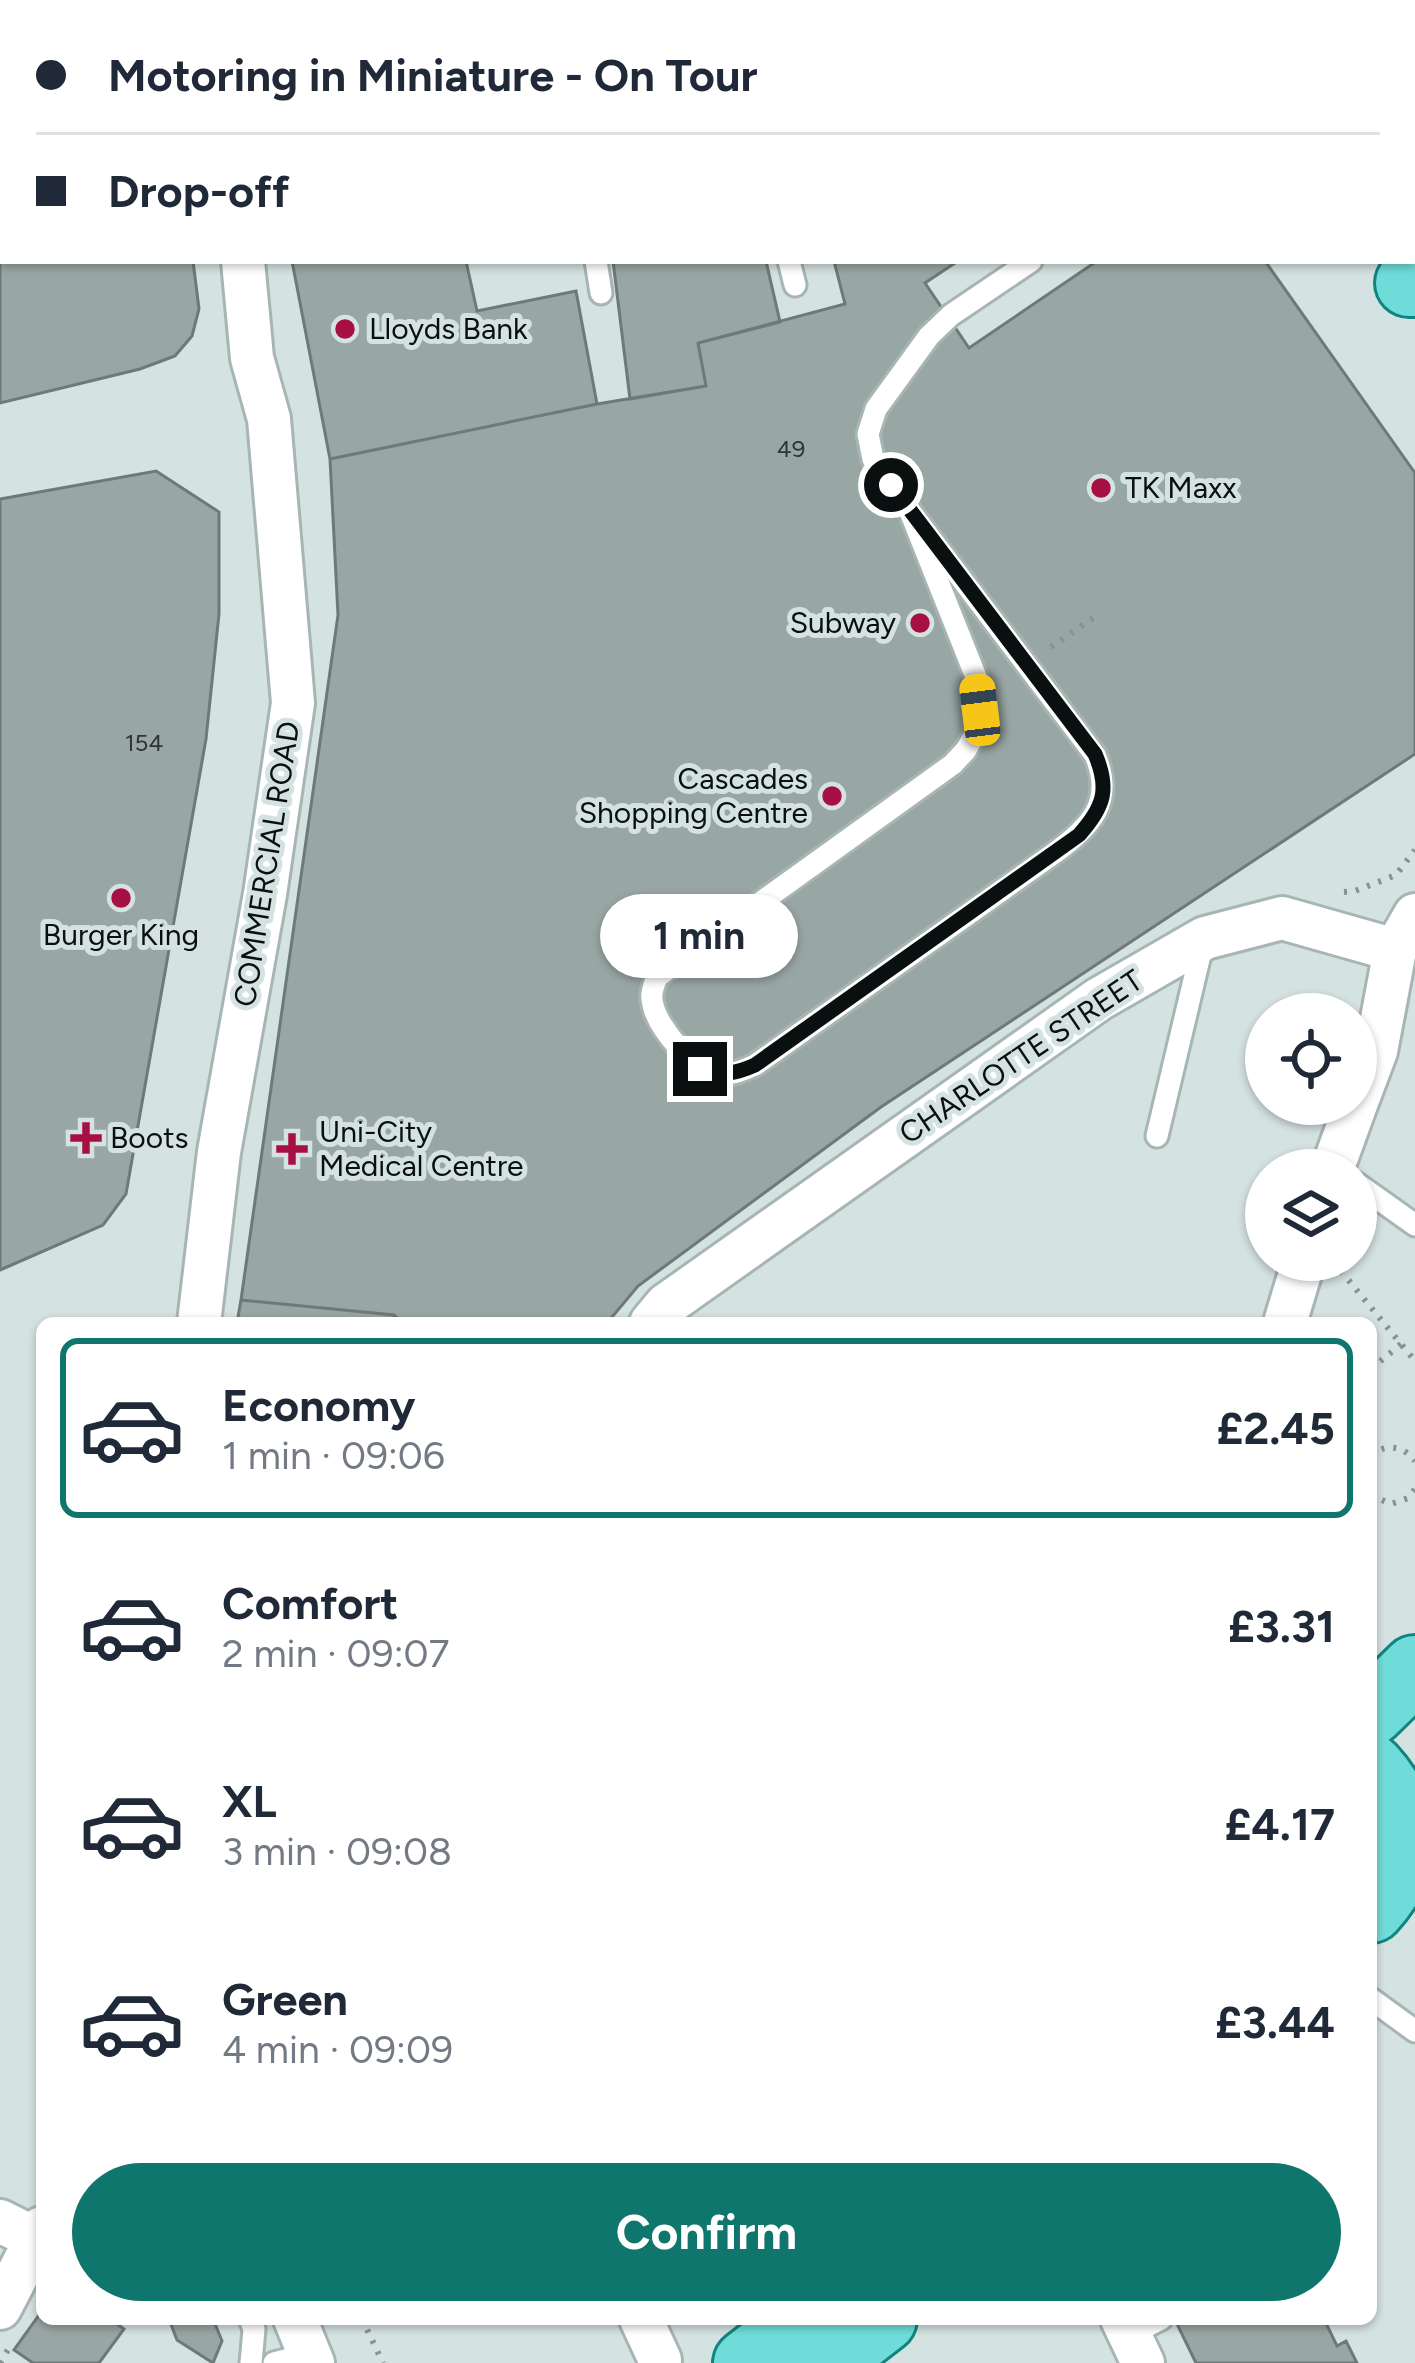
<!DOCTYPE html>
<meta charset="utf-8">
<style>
:root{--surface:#fff;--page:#f2f2f3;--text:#1f2937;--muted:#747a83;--line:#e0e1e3;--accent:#0f766e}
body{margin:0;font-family:Figtree,sans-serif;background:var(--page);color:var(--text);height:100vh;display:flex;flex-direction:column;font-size:45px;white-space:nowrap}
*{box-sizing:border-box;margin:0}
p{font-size:39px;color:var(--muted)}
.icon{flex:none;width:66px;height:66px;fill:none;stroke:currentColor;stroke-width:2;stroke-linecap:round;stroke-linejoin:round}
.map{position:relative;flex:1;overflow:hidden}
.sheet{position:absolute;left:36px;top:1317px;width:1341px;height:1008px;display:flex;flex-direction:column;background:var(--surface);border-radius:18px;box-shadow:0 3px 9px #0004}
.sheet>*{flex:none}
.banner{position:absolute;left:0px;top:0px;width:1416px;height:264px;box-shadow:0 3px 9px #0004;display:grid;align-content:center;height:264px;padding:0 36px;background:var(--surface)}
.tools{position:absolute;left:1245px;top:993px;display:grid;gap:24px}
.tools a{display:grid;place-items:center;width:132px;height:132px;border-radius:50%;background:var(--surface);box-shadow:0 3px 9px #0004;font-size:60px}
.end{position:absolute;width:54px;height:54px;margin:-27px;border:15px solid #0a0f0f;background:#fff;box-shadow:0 0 0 6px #fff}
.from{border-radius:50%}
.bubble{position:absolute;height:84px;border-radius:42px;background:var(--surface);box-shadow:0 3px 9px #0004;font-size:39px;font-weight:700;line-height:84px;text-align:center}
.car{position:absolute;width:36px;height:72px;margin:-36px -18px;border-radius:15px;box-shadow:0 0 9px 3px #0007;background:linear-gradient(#f5c518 24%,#345 0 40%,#f5c518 0 76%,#345 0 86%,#f5c518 0)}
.banner b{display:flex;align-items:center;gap:42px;height:114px;font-size:45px}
.banner b+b{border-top:3px solid var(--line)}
.banner i{width:30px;height:30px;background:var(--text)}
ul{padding:21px 0 0;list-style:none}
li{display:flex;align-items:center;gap:36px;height:180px;margin:0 24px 18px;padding:0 12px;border:6px solid transparent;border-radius:18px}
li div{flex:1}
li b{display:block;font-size:45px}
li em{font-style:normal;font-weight:700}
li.selected{border-color:var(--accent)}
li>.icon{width:108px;height:108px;stroke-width:1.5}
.primary-button{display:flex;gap:24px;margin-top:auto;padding:24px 36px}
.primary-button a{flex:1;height:138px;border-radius:72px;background:var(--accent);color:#fff;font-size:48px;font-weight:700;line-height:138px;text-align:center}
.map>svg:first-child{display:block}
.building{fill:#98a6a4;stroke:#6d7a79;stroke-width:3}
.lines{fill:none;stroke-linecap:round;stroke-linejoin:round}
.lane-casing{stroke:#a7b5b3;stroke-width:27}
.street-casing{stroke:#a7b5b3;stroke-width:48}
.secondary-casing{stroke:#a7b5b3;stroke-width:66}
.primary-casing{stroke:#0f8581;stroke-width:72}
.path{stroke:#889292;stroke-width:6;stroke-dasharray:3 9;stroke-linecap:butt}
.lane{stroke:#fff;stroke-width:21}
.street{stroke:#fff;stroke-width:42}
.secondary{stroke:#b8eeec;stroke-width:60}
.primary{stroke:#70dcd9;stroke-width:66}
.route{stroke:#0a0f0f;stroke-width:15}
.poi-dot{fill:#a71042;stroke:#d4e2e1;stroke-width:4.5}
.labels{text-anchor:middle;stroke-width:10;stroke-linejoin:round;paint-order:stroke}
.number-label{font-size:24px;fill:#2e3534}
.poi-label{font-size:30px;fill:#0a0f0f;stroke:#d4e2e1;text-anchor:start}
.street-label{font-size:30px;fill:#0a0f0f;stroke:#d4e2e1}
</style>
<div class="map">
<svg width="1415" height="2363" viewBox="0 0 1415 2363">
<rect width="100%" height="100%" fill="#d4e2e1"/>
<path class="building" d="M 0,0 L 154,0 L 155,3 L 3,3 L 3,261 L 193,261 L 199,309 L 192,336 L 175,356 L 140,369 L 0,403 Z
M 292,261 L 466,261 L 477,311 L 576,291 L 597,404 L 330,459 Z
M 613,261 L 766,261 L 780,322 L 698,343 L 706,386 L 630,399 Z
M 834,261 L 958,261 L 925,283 L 969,348 L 1097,261 L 1265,261 L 1415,473 L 1415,754 L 881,1107 L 638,1286 L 607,1323 L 403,1323 L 394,1315 L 241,1300 L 338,615 L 330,459 L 597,404 L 706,386 L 698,343 L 845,304 Z
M 156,471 L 219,512 L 219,614 L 206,739 L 126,1194 L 103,1225 L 0,1270 L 0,499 Z
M 241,1300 L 394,1315 L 391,1323 L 237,1323 Z
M 42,2311 L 42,2319 L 110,2319 L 124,2329 L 99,2363 L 33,2363 L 14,2350 Z
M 169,2319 L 213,2319 L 222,2341 L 213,2363 L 177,2340 Z
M 1182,2319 L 1324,2319 L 1337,2346 L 1346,2341 L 1357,2363 L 1196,2363 L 1176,2322 Z"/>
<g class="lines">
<defs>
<path id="lane" d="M 726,0 L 727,3
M 630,3 L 645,0
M 596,261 L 601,293
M 789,261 L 795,285
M 909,509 L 976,677 L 980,710 L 976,732 L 966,750 L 953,764 L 657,977 C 653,987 650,995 653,1005 C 658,1028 694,1071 717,1074 C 731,1076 743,1070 755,1065 L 1053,854 C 1091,827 1115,802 1095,755 L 891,486 L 873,459 L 868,434 L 876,409 L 929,336 L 951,315 L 1031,261
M 1157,1136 L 1204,938
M 1356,1183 L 1415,1225
M 1371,1999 L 1415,2031
M 250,2319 L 254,2329 L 251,2363
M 1130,2335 L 1161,2319
M 274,2363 L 309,2354"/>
<path id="street" d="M 233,0 L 236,3
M 1356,1104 L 1376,1051 L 1395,950 L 1415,915
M 1332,1170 L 1356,1104
M 199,1323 L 219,1152 L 265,894 L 293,703 L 269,419 L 252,358 L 243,261
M 651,1323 L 666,1305 L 1099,999 L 1205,938 L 1282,918 L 1395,950
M 1285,1323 L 1304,1260
M 0,2221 L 34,2238
M 0,2308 L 42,2228
M 295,2319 L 313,2363
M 641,2319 L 660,2360
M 1122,2319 L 1143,2363"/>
<path id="secondary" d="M 953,0 L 956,3"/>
<path id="primary" d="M 1409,283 L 1415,283
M 1371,1712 L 1415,1669
M 1371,1768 C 1413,1814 1413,1863 1371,1909
M 747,2363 L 804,2319
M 826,2363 L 883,2319"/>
</defs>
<use href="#lane" class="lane-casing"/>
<use href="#street" class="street-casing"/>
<use href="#secondary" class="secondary-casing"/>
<use href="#primary" class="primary-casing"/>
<path class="path" d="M 1169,0 L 1173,3
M 1413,161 L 1415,162
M 1051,647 L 1093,618
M 1344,892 L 1355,891 L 1396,875 L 1415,850
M 1341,1271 L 1415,1361
M 1371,1369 L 1401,1344
M 1371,1455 C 1386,1443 1404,1446 1415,1461
M 1371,1495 L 1391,1504 L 1408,1498 L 1415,1489
M 362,2319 L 383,2363
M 0,2363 L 9,2348"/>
<use href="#lane" class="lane"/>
<use href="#street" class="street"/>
<use href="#secondary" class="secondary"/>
<use href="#primary" class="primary"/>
</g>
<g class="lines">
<path class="route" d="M 700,1069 C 722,1076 735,1074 755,1065 L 1079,835 C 1104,807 1110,789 1095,754 L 891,485"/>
</g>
<g class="poi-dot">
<circle cx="345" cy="329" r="12"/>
<circle cx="1101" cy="488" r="12"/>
<circle cx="920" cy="623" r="12"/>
<circle cx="832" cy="796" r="12"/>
<circle cx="121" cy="898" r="12"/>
<path d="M80 1120h12v12h12v12h-12v12h-12v-12h-12v-12h12z"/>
<path d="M286 1131h12v12h12v12h-12v12h-12v-12h-12v-12h12z"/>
</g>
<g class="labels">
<g class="number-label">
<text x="791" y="457">49</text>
<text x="144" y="751">154</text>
</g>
<g class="poi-label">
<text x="369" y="339">Lloyds Bank</text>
<text x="1125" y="498">TK Maxx</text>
<text x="896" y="633" text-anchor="end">Subway</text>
<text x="808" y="789" text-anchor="end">Cascades<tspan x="808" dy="34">Shopping Centre</tspan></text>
<text x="121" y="945" text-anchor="middle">Burger King</text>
<text x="319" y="1142">Uni-City<tspan x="319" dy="34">Medical Centre</tspan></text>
<text x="110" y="1148">Boots</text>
</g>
<g class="street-label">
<text transform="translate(267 864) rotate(-81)" y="10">COMMERCIAL ROAD</text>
<text transform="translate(1021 1057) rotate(-34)" y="10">CHARLOTTE STREET</text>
</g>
</g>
</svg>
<div class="tools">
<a><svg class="icon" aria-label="locate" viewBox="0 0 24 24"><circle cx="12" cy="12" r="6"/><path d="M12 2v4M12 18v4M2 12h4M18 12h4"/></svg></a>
<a><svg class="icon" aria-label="layers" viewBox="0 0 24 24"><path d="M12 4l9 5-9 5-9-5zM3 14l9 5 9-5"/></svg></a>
</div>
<i class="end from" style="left:891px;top:485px"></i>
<i class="end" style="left:700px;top:1069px"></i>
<div class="bubble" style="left:600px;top:894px;width:198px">1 min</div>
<i class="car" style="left:980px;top:710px;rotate:353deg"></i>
<div class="banner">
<b><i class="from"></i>Motoring in Miniature - On Tour</b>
<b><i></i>Drop-off</b>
</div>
<section class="sheet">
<ul>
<li class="selected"><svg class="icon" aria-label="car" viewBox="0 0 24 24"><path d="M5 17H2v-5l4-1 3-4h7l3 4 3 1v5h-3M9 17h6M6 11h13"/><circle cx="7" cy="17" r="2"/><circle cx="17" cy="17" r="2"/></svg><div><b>Economy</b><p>1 min · 09:06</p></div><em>£2.45</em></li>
<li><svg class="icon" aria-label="car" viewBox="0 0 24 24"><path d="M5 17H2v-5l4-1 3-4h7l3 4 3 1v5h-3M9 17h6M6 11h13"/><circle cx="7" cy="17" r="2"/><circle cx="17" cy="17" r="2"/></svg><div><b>Comfort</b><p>2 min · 09:07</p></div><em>£3.31</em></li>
<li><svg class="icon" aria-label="car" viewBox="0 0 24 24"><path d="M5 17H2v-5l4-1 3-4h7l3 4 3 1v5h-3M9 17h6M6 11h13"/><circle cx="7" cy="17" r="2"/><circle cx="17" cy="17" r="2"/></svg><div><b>XL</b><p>3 min · 09:08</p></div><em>£4.17</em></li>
<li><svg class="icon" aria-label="car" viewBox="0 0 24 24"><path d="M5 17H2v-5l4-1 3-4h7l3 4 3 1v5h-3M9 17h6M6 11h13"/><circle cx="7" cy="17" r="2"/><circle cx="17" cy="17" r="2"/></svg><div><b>Green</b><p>4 min · 09:09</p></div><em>£3.44</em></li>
</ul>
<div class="primary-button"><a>Confirm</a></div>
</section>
</div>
